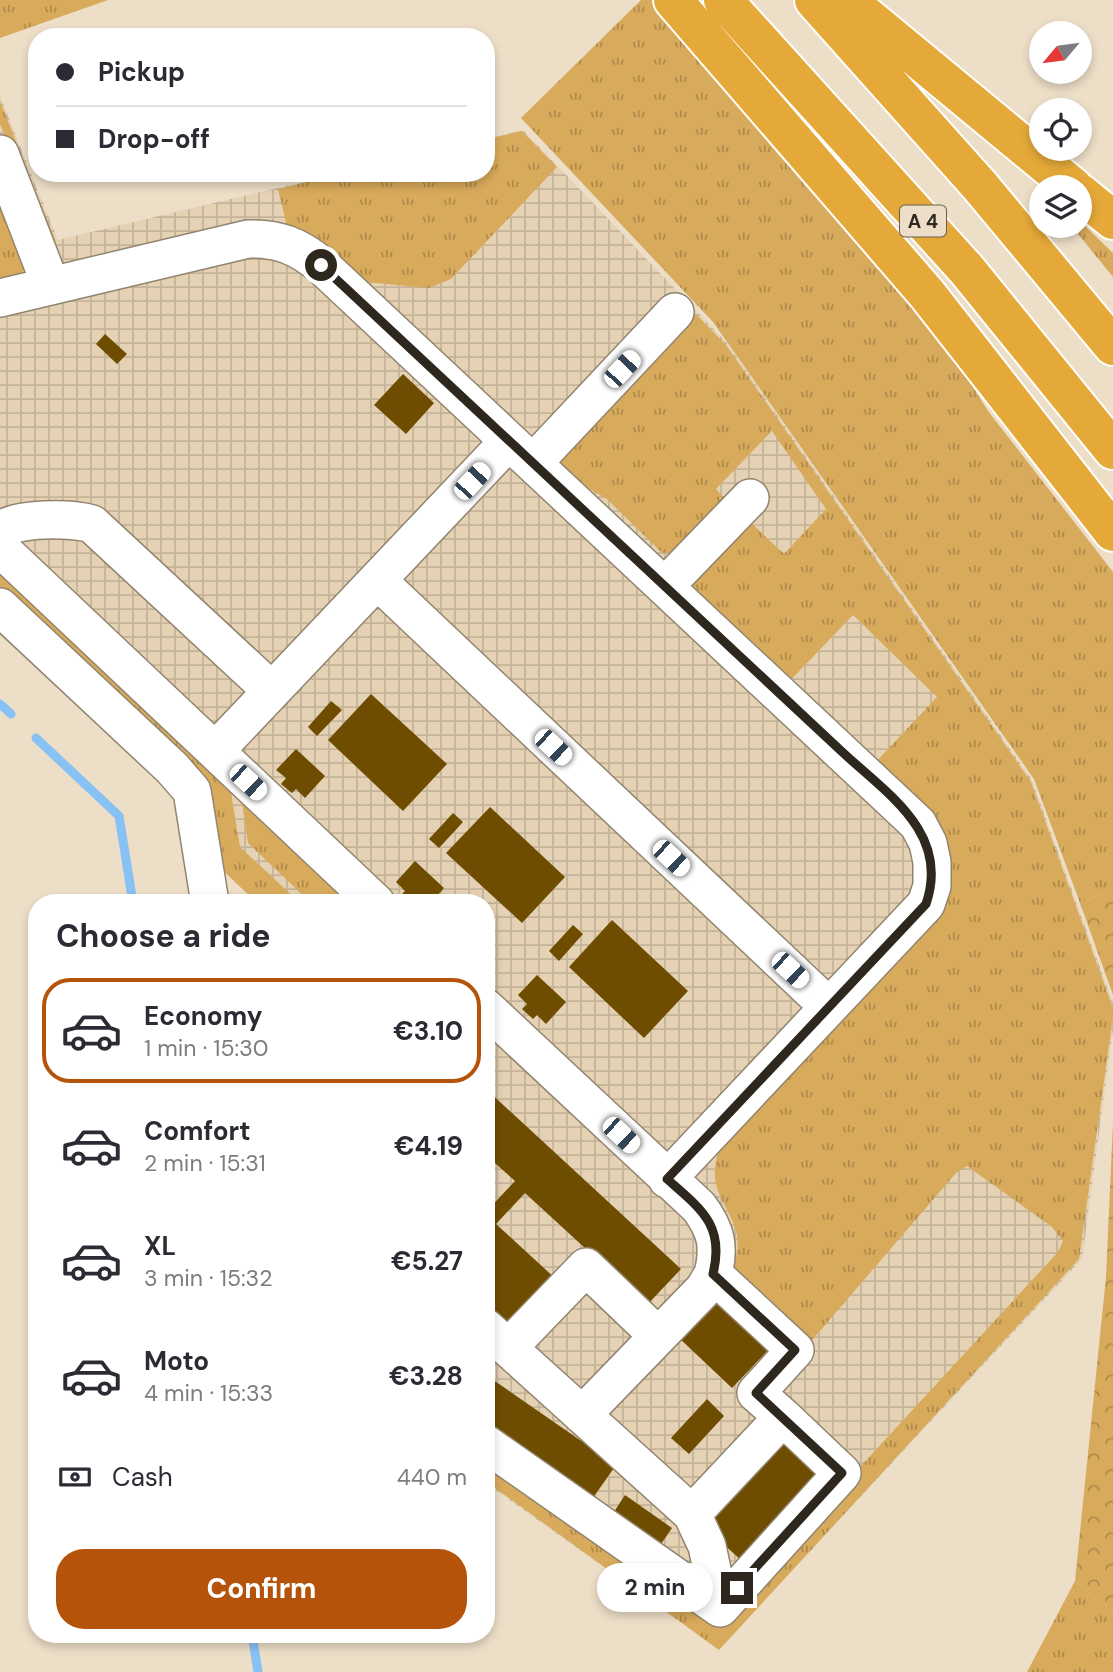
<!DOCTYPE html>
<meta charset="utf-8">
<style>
:root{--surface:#fff;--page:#f2f2f3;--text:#2b2b33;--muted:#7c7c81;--line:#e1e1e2;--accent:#b45309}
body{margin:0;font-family:"DM Sans",sans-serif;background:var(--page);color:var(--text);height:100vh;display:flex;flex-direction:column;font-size:26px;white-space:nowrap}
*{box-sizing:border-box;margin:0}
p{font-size:23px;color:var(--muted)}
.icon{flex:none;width:38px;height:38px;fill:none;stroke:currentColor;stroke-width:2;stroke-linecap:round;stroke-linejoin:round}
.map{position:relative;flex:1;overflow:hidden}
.panel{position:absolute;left:28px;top:894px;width:467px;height:749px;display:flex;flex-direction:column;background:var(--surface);border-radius:28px;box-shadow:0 4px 10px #0003}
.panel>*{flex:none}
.top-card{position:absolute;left:28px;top:28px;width:467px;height:154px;border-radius:28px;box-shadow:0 4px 10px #0003;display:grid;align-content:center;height:154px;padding:0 28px;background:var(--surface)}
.needle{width:46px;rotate:241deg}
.buttons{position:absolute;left:1029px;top:21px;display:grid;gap:14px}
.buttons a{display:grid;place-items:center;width:63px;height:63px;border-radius:50%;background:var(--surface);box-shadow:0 4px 10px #0003;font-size:35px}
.end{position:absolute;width:32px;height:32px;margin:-16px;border:9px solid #2d271e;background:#fff;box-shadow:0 0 0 4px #fff}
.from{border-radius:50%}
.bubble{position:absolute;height:49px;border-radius:24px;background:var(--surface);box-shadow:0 4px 10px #0003;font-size:23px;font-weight:700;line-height:49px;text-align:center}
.car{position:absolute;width:21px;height:42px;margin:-21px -10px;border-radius:9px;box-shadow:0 0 5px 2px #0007;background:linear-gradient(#fff 24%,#345 0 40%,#fff 0 76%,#345 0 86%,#fff 0)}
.top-card b{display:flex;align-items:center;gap:24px;height:66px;font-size:26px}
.top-card b+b{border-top:2px solid var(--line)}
.top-card i{width:18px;height:18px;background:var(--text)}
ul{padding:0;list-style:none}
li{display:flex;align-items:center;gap:21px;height:105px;margin:0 14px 10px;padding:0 14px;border:4px solid transparent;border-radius:28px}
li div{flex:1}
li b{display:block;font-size:26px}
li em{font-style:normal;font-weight:700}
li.active{border-color:var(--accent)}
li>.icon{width:63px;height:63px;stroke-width:1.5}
h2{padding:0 28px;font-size:32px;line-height:84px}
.pay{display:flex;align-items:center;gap:18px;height:77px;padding:0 28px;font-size:26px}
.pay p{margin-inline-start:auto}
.action{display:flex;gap:14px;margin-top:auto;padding:14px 28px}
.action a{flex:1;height:80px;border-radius:28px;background:var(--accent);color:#fff;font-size:28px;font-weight:700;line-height:80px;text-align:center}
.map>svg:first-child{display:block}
.industrial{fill:url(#industrial-grid)}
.grass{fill:url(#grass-tufts)}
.forest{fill:url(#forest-crowns)}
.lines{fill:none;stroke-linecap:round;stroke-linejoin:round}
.stream{stroke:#88c2f5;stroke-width:9}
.building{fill:#6f4d00}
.minor-casing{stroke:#92856f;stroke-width:40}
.highway-casing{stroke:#fff;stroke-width:42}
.minor{stroke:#fff;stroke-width:37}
.highway{stroke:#e4a938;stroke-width:38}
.route{stroke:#2d271e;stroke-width:9}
.labels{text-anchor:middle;stroke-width:7;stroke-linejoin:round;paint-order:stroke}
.shield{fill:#eddec7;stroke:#675e51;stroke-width:2}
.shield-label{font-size:19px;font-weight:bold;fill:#2d271e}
</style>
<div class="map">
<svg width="1113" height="1672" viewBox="0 0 1113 1672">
<defs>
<pattern id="industrial-grid" width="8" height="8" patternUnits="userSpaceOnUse" patternTransform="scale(1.75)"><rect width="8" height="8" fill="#e5d2b4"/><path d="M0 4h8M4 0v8" fill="none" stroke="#c5b49a"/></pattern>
<pattern id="grass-tufts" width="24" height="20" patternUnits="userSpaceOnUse" patternTransform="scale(1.75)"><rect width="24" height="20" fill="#d8aa5b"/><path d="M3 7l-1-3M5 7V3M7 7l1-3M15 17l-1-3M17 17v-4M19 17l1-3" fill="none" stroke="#b08a4b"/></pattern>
<pattern id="forest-crowns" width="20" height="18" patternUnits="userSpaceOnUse" patternTransform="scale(1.75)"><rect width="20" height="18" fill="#d8aa5b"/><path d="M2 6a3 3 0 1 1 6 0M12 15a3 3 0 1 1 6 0" fill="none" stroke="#b08a4b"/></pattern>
</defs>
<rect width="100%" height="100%" fill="#eddec7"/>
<path class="industrial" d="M 0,96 L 58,240 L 340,173 L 486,173 L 487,139 L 523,130 L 727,343 L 1032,780 L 1113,1003 L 1113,1029 L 1082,1259 L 719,1649 L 487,1484 L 486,903 L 265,903 L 209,785 L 0,584 Z"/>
<path class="grass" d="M 0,0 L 108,0 L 0,38 Z
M 641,0 L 654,0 L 775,130 L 936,328 L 988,411 L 1113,572 L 1113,889 L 1080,903 L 1034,779 L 713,322 L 521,118 Z
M 0,101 L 56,242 L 48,245 L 0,124 Z
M 522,131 L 557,167 L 451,279 L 429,288 L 354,281 L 289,235 L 278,189 L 344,173 L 486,173 L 487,139 Z
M 0,170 L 26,266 L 20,277 L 0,291 Z
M 1085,226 L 1113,253 L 1113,277 L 1078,234 Z
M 687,305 L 726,345 L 1031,782 L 1113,1008 L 1113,1017 L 1079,1259 L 719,1650 L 487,1482 L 487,1464 L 719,1620 L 1058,1252 L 1063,1241 L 1052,1227 L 967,1166 L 956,1173 L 807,1346 L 729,1276 C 761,1212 692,1205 723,1141 L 943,889 L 872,766 L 937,697 L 853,615 L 785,686 L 694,592 L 694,580 L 745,517 L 784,554 L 826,509 L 772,431 L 716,489 L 727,501 L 672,555 L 661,552 L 607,499 L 551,467 Z
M 0,561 L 240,783 L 231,793 L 240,847 L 300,903 L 257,903 L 215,863 L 206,804 L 0,598 Z
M 241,796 L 360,903 L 311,903 L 248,843 Z
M 1075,1581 L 1113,1613 L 1113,1672 L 1027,1672 Z"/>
<path class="forest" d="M 1113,889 L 1113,995 L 1080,903 Z
M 1113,1123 L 1113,1613 L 1075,1581 L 1106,1277 Z"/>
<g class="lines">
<path class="stream" d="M 0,704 L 11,714
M 36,738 L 119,816 L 133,903
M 252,1634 L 258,1672"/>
</g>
<path class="building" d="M 105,334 L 127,354 L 117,364 L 96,344 Z
M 403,374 L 434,403 L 406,434 L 374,405 Z
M 371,694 L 447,764 L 403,811 L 328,740 Z
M 331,701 L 342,710 L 317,736 L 308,727 Z
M 296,749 L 325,776 L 305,798 L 296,789 L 292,793 L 281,784 L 286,778 L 276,770 Z
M 490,807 L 565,877 L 522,923 L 446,853 Z
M 453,813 L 463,822 L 439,848 L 429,839 Z
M 415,861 L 444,888 L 431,903 L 408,903 L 400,896 L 405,891 L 396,882 Z
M 612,920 L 688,991 L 644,1038 L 569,967 Z
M 573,925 L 583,934 L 559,961 L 549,951 Z
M 537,975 L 566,1002 L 546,1024 L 537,1015 L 533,1019 L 522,1009 L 527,1004 L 518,995 Z
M 486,1089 L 681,1269 L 647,1305 L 525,1193 L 496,1224 L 557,1280 L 511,1330 L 486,1307 L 486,1212 L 515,1181 L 486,1155 Z
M 720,1294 L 773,1345 L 732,1388 L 678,1337 Z
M 486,1375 L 616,1465 L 588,1505 L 486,1434 Z
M 707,1399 L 724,1416 L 689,1454 L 671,1438 Z
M 788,1438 L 825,1472 L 743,1562 L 706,1528 Z
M 625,1495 L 672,1528 L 657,1550 L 610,1518 Z"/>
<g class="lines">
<defs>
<path id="minor" d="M 0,154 L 51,286
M 0,298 L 248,239 C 278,238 298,246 321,265 L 509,441
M 533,463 L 675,312
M 0,531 C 14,517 73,518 92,524 L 272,691
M 0,548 L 376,903
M 378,581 L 829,1007
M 665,586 L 750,498
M 0,607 L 172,768 L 192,791 L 210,903
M 215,751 L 509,441 L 918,824 L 928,843 L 932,862 L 932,886 L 926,904 L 667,1179
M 486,1008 L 699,1207 C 716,1230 720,1246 713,1274 L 795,1350 L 756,1393 L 783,1417 L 692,1514 L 486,1328
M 508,1348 L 586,1267 L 658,1336
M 582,1415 L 704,1289 L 713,1274
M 486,1444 L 720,1608 L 707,1546 L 692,1514
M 720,1608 L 842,1473 L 783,1417"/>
<path id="highway" d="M 673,0 L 927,294 L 1113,532
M 723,0 L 967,270 L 1113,450
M 814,0 L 980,186 L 1113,346
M 847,0 L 1073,187
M 1080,193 L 1113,220"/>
</defs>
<use href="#minor" class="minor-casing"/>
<use href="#highway" class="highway-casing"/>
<use href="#minor" class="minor"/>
<use href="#highway" class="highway"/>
</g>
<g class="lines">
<path class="route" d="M 321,265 L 838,748 C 884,792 951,831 926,904 L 667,1179 C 701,1209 725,1225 713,1274 L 795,1350 L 756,1393 L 842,1473 L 737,1588"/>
</g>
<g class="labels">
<rect class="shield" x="900" y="205.5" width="46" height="31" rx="5"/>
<g class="shield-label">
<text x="923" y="228">A 4</text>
</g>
</g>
</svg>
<div class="buttons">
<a><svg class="needle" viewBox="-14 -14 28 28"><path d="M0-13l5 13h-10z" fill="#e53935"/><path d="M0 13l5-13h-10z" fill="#7c7c81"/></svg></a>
<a><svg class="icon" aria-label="locate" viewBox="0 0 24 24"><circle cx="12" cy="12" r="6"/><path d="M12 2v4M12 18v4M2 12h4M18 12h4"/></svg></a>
<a><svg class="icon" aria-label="layers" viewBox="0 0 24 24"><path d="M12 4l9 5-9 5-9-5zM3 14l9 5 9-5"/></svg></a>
</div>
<i class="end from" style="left:321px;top:265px"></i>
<i class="end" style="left:737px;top:1588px"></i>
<div class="bubble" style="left:597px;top:1563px;width:116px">2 min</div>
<i class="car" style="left:622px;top:369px;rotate:43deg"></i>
<i class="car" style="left:472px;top:481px;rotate:43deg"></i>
<i class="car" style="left:553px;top:747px;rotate:133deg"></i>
<i class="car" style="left:248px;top:782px;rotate:133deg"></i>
<i class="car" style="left:671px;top:858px;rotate:133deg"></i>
<i class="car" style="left:790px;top:970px;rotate:133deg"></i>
<i class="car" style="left:621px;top:1135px;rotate:133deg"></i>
<div class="top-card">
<b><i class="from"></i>Pickup</b>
<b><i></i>Drop-off</b>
</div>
<section class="panel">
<h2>Choose a ride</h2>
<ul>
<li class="active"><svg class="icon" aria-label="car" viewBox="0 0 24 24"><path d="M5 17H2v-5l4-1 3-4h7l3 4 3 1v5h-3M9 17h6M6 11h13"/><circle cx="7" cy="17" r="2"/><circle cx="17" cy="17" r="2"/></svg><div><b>Economy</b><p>1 min · 15:30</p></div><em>€3.10</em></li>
<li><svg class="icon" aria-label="car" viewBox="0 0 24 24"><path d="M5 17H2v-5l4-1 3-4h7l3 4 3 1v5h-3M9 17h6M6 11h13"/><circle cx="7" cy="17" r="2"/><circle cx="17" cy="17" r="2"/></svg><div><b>Comfort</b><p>2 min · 15:31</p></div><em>€4.19</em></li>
<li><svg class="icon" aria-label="car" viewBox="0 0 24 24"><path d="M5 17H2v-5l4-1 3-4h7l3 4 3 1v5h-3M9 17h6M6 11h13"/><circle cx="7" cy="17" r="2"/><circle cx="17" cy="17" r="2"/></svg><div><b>XL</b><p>3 min · 15:32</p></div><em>€5.27</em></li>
<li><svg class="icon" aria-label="car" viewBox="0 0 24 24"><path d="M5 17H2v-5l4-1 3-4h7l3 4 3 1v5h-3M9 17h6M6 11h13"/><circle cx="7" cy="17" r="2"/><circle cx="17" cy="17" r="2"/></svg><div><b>Moto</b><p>4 min · 15:33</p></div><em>€3.28</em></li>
</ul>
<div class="pay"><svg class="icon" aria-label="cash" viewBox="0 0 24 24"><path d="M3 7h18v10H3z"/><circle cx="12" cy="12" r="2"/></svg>Cash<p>440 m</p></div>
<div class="action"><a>Confirm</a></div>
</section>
</div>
